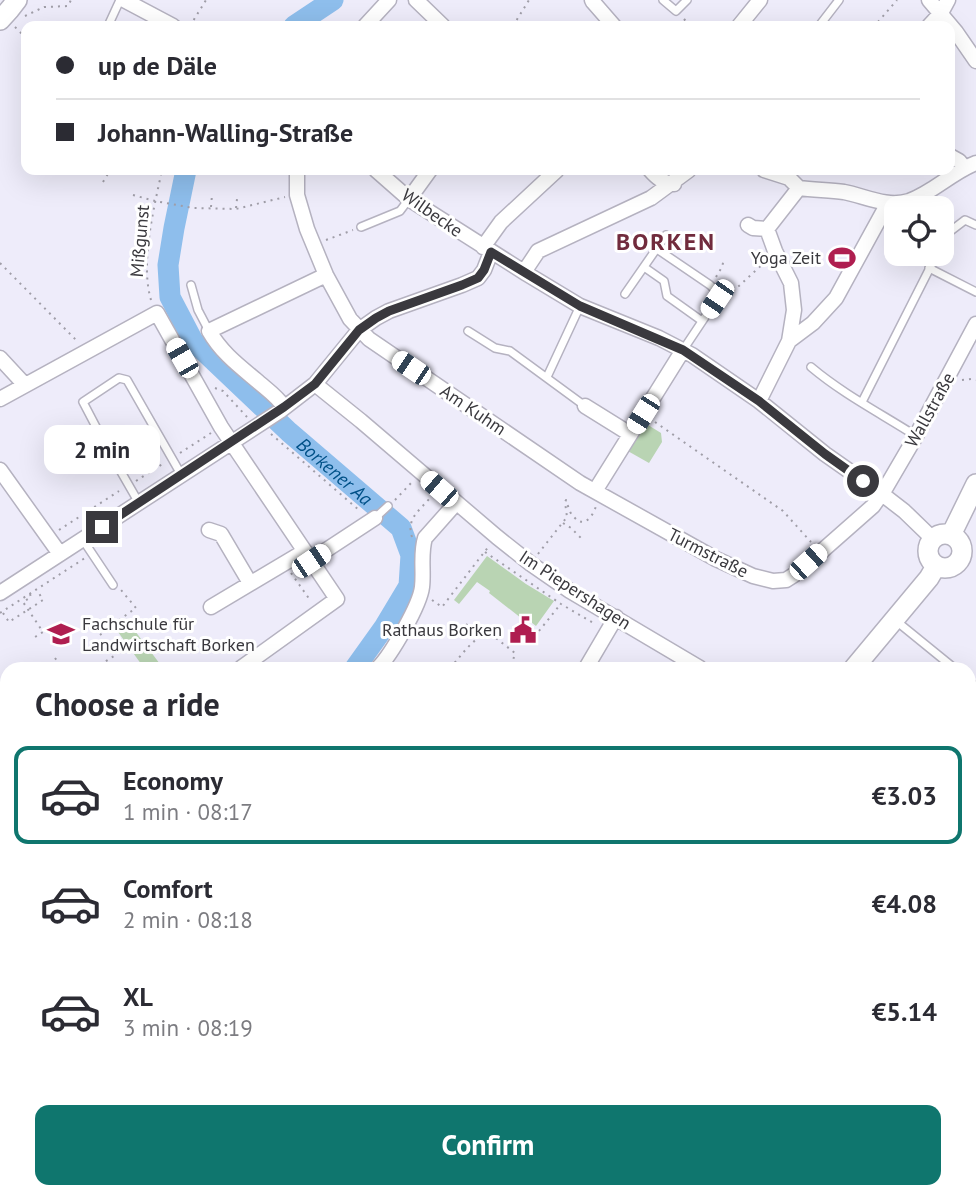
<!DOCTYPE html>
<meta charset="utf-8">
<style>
:root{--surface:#fff;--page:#f2f2f3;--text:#2b2b33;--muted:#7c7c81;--line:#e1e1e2;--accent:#0f766e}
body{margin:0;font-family:"PT Sans",sans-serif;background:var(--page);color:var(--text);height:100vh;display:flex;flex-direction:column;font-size:26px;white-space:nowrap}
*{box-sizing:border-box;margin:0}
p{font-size:23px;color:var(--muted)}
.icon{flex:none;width:38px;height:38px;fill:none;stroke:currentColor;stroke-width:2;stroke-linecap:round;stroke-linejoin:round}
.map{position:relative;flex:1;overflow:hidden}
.panel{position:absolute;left:0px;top:662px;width:976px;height:537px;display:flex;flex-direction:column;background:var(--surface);border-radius:21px 21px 0 0;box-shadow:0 7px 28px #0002}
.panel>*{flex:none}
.banner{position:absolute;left:21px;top:21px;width:934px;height:154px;border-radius:14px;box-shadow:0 7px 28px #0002;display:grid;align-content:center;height:154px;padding:0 35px;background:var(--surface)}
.controls{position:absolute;left:884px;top:196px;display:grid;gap:14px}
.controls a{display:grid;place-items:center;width:70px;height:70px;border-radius:14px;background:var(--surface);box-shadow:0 7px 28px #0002;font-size:35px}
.end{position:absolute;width:32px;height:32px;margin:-16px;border:9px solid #3a393e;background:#fff;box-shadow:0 0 0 4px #fff}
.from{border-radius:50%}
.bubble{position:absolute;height:49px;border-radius:14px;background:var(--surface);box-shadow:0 7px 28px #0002;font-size:23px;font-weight:600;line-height:49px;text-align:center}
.car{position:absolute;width:21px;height:42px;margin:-21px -10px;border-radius:9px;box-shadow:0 0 5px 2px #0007;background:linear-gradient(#fff 24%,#345 0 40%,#fff 0 76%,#345 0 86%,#fff 0)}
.banner b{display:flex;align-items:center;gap:24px;height:66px;font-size:26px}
.banner b+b{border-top:2px solid var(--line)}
.banner i{width:18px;height:18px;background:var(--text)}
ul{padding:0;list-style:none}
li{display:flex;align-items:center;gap:21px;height:98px;margin:0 14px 10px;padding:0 21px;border:4px solid transparent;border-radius:14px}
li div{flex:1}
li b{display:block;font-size:26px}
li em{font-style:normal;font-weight:600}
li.current{border-color:var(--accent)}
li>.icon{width:63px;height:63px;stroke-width:1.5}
h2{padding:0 35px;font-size:32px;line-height:84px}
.action{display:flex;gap:14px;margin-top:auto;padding:14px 35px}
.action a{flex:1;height:80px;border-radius:14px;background:var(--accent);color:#fff;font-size:28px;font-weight:600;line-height:80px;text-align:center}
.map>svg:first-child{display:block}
.green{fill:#b9d4b3}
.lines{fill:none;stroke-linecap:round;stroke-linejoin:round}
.river{stroke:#8ebeec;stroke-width:21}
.lane-casing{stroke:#b5b2c0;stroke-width:10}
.street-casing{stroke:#b5b2c0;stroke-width:17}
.secondary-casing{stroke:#b5b2c0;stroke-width:22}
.path{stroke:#a09ea8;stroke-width:2;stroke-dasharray:2 5;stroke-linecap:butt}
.lane{stroke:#fff;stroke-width:7}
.street{stroke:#fff;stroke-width:14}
.secondary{stroke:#fff;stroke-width:19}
.route{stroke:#3a393e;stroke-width:9}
.labels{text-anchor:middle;stroke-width:6;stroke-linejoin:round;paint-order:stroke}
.street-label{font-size:18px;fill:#3a393e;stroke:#fff}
.poi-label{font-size:18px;fill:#3a393e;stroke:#fff;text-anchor:end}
.water-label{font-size:19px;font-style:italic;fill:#005188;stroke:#fff}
.district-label{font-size:24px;font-weight:bold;letter-spacing:2px;fill:#712b3d;stroke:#fff}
</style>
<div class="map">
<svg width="976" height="1198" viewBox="0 0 976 1198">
<rect width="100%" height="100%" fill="#eeecfa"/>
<path class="green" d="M 643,425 L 648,425 L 661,433 L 662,442 L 649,463 L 626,450 L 633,440 L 636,439 L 639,434 L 638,431 Z
M 487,556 L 526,584 L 554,601 L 536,626 L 523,616 L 521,618 L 489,593 L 490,591 L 477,582 L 459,604 L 454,600 Z
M 129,623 L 163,668 L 144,668 L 118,632 Z"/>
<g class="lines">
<g class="river">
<path d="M 294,26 L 333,0"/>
<path id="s1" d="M 186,170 L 174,228 L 168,265 L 170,297 L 193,341 L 289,432 L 401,528 L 411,555 L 409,586 L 385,626 L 355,668"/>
<path d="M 0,921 L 7,915"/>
</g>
<defs>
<path id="lane" d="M 663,0 L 676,11 L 687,0
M 108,26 L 120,0
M 819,26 L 839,0
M 361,227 L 400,211 L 409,199
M 942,245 L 948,233 L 965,220 L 976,225
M 657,249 L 710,285 L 717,292 L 717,299 L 683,350
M 644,267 L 664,281 L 667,296 L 702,321
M 929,268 L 976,292
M 191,285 L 198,310 L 209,331
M 625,294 L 666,235
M 468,331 L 495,348 L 510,351 L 585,406
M 811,367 C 843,394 880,413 916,436
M 547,377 L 580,306
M 862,402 L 937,254
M 139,503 L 105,444 L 83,402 L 119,378 L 127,380 L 182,476
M 375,518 L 388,506
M 83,540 L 113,585
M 895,620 L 954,668
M 970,682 L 976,687
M 970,771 L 972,776 L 972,784 L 976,787"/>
<path id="street" d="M 124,0 L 173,26
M 416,0 L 443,26
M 592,0 L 593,2 L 614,26
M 929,0 L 956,32 L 976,61
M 365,26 L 389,0
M 739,26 L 760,0
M 929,26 L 941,13 L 948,0
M 950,156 L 959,161 L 964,167
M 297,170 L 297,195 L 307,229 L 326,275 L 350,319 L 369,339 L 580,483 L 716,559 L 753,576 L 773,581 L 786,580 L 797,573 L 873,506 L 885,489 L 916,436 L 976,324
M 376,170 L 409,199 L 527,274 L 580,306 L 659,338 L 692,355 L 759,401 L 825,454 L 882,494 L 904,511 L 933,539
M 650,170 C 657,178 663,183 674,184
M 764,170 L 789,178 L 799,188
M 799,188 C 814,190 829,190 844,192 C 865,196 887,208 909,201 C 934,192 952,172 976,163
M 409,199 L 430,170
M 748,225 L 753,228 L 767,229
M 767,229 L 799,188
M 483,247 L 501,222 L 557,170
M 524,272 L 538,251 L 651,198 L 689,170
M 789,341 L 813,323 L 836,298 L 888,203
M 0,358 L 25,385
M 315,384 L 361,421 L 497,537 L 531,564 L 570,591 L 700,668
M 0,399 L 157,313 L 221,427 L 337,599 L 241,668
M 759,401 L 789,341 L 794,310 L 791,283 L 775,251 L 767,229
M 585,406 L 630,434
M 284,407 C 277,396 266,389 256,380 C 238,365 221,352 209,331 L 326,275
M 0,470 L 60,554
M 595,491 L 683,350
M 209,530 L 221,534 L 250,583
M 311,560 L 375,518
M 0,593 L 280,411 L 315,384 L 359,330 L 376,318 L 389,311 L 462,285 L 478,278 L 484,270 L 491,252
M 211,607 L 305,551
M 378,668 C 391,655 420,605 422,587 C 424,571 420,554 425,538 L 456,503
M 586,668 L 616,617
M 0,842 L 7,837
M 970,898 L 976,903
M 0,1049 L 7,1044
M 970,1154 L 976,1153
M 0,1161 L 7,1165
M 40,1192 L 45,1198
M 558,1192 L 566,1198
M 122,1198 L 136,1192
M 538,1198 L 544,1192
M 621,1198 L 626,1192"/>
<path id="secondary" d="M 0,20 L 10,9 L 17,0
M928 551a17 17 0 1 1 34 0a17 17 0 1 1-34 0Z
M 951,535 L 976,484
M 854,668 L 929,578 L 936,566
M 0,779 L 7,788
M 289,1192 L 293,1198
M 959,1198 L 960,1192"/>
</defs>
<use href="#lane" class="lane-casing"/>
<use href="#street" class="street-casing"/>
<use href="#secondary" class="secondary-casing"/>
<path class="path" d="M 25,16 L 44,7 L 68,6 L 71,0
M 684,19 L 690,26
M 878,22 L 897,0
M 190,26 L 206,0
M 513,26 L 529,0 L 531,0
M 15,27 L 26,38
M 316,170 L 319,172
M 103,182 L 109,172
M 133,195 L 155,201 L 193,208 L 236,209 L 285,197
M 211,207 L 212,195
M 236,208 L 237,199
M 326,240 L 353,230
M 0,263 L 78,342
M 716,277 L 722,267 L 724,259
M 728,296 L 765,262
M 151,300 C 140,263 154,208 162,170
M 962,380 L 972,379 L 976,380
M 215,388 L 223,391 L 247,417
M 655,422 L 783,511 L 811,542
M 271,434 L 360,511
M 180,453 L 211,433
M 136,481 L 164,463
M 395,500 L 413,481
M 563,523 L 571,528 L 583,540
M 59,530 L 119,491
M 412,537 C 406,519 419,511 430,498
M 485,552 L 561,604 L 595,624
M 538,554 L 567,517 L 565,502 L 566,500 C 568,505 569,513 574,517 C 584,529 593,516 596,506
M 291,573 L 310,600
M 30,594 L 31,597 L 23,602 L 43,632 L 32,639
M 432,600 L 442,607 L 489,546
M 0,613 L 85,558
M 3,613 L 9,622 L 43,600 L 37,590
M 119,620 L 136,608 L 121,590
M 466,624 L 480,635
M 539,631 L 559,606
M 100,635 L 119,620 L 124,627
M 55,658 L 61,666
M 100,665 L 114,656
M 450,668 C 462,655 471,640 488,632 L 515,653 L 511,668
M 970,850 L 976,855
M 0,934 L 7,928"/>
<use href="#lane" class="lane"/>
<use href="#street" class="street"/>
<use href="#secondary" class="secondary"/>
</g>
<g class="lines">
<path class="route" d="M 102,527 L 284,407 L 315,384 L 359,330 L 376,318 L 389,311 L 462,285 L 478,278 L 484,270 L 491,252 L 580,306 L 683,350 L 759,401 L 825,454 L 863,481"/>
</g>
<defs>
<symbol id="stadium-bare" viewBox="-9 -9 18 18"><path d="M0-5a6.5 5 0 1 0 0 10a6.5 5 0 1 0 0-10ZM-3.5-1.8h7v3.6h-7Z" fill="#af1e50" stroke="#fff" stroke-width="2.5" paint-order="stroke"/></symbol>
<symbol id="civic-bare" viewBox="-9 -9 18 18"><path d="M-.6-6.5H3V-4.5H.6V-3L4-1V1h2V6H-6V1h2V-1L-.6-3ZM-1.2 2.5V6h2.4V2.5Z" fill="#af1e50" stroke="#fff" stroke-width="2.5" paint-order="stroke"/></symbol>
<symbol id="university-bare" viewBox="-9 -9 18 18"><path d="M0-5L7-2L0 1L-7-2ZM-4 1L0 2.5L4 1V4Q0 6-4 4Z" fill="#af1e50" stroke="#fff" stroke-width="2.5" paint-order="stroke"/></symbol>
</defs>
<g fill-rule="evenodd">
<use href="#stadium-bare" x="823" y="239" width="38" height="38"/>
<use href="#civic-bare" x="504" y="611" width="38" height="38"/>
<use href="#university-bare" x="42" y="615" width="38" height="38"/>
</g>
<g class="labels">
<g class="street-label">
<text transform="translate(432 213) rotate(35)" y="6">Wilbecke</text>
<text transform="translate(140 241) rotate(-85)" y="6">Mißgunst</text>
<text transform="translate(473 410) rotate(34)" y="6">Am Kuhm</text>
<text transform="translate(930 410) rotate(-61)" y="6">Wallstraße</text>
<text transform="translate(708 553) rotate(27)" y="6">Turmstraße</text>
<text transform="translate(575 590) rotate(33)" y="6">Im Piepershagen</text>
</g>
<g class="poi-label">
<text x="821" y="264">Yoga Zeit</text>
<text x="82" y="630" text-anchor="start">Fachschule für<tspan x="82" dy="21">Landwirtschaft Borken</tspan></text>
<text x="502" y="636">Rathaus Borken</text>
</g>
<g class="water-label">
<text dy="7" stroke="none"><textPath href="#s1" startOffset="371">Borkener Aa</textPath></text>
</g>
<g class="district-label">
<text x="666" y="250">BORKEN</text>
</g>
</g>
</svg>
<div class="controls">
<a><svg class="icon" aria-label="locate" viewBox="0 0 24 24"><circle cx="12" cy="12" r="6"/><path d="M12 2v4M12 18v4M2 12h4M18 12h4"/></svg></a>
</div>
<i class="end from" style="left:863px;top:481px"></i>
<i class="end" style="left:102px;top:527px"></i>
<div class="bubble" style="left:44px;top:425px;width:116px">2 min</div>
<i class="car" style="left:717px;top:299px;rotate:214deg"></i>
<i class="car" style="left:182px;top:358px;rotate:330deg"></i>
<i class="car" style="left:411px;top:368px;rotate:304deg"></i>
<i class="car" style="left:643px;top:414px;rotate:212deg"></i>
<i class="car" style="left:439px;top:489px;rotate:311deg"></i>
<i class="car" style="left:311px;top:561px;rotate:56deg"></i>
<i class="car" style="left:808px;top:562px;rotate:48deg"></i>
<div class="banner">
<b><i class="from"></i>up de Däle</b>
<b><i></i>Johann-Walling-Straße</b>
</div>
<section class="panel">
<h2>Choose a ride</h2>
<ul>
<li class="current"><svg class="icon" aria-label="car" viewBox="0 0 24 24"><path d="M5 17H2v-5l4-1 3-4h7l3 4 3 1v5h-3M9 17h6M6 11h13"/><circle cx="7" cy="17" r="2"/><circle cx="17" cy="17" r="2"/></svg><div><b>Economy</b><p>1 min · 08:17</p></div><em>€3.03</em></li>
<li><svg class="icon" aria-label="car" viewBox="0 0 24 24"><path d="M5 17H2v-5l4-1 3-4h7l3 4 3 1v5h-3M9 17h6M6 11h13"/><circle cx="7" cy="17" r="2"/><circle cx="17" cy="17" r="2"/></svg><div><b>Comfort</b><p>2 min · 08:18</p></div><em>€4.08</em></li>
<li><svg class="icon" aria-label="car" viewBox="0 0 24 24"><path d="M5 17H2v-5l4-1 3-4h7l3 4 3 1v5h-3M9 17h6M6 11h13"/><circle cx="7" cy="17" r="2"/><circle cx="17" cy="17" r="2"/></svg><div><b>XL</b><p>3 min · 08:19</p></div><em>€5.14</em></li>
</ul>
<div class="action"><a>Confirm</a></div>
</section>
</div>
